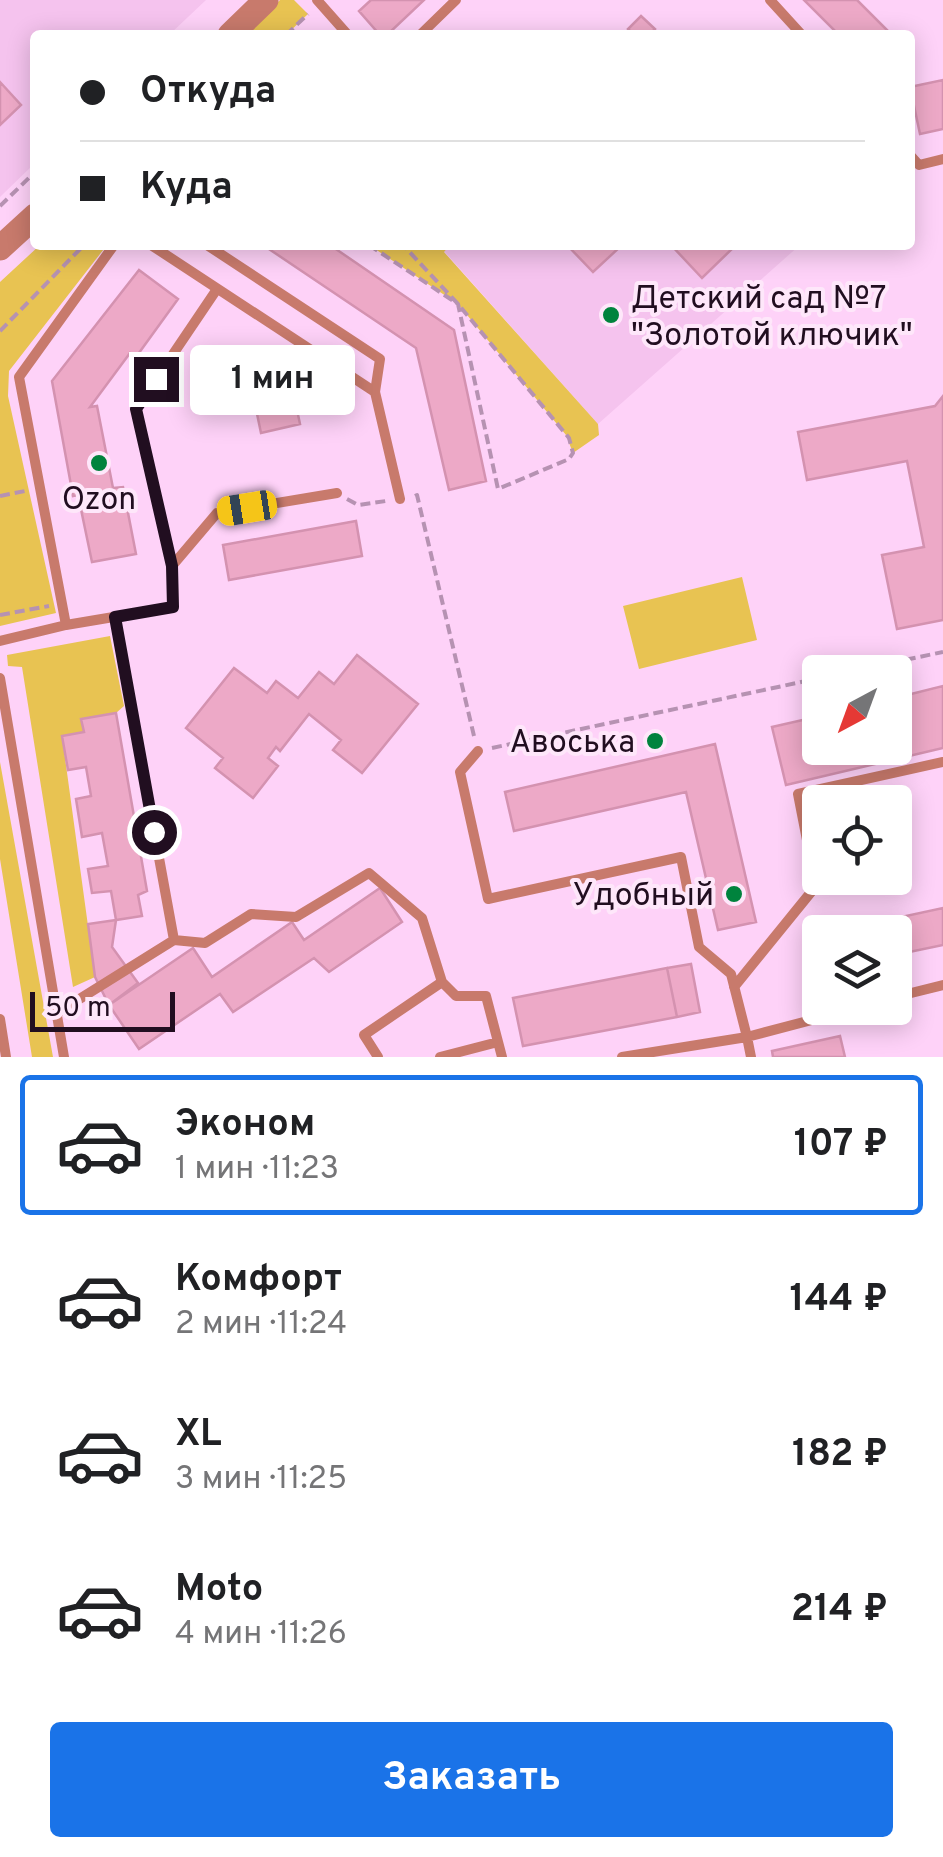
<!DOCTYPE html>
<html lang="ru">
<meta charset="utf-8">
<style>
:root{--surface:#fff;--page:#f6f6f6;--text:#202124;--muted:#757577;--line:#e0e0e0;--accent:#1a73e8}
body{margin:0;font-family:Overpass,sans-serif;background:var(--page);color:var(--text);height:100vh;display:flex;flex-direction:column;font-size:38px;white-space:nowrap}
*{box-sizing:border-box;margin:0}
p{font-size:32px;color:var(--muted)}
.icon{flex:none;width:55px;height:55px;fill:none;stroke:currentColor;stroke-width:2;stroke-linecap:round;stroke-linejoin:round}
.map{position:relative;height:1057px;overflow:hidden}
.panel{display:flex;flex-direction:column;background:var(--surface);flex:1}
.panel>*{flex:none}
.banner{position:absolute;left:30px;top:30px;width:885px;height:220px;border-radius:10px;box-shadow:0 5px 25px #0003;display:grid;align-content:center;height:220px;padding:0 50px;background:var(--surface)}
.needle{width:65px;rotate:221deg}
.tools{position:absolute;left:802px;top:655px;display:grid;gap:20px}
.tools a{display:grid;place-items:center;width:110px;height:110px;border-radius:10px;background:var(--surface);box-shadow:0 5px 25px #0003;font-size:50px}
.scale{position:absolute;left:30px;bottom:25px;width:145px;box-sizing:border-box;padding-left:10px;border:5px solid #210e20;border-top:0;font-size:28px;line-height:35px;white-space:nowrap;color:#210e20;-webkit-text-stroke:8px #fee7fa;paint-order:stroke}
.end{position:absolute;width:45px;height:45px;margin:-22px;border:12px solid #210e20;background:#fff;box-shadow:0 0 0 5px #fff}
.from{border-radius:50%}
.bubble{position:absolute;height:70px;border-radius:10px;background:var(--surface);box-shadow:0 5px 25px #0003;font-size:32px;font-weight:700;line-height:70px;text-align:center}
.car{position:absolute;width:30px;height:60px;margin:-30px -15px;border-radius:12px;box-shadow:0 0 8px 2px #0007;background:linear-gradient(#f5c518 24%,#345 0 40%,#f5c518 0 76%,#345 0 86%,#f5c518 0)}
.banner b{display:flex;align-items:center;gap:35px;height:95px;font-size:38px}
.banner b+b{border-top:2px solid var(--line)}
.banner i{width:25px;height:25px;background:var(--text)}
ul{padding:18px 0 0;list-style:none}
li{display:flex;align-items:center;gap:30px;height:140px;margin:0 20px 15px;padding:0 30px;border:5px solid transparent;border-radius:10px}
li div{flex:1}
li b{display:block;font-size:38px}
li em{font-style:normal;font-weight:700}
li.active{border-color:var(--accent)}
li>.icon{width:90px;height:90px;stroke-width:1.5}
.button{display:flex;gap:20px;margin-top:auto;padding:20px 50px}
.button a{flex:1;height:115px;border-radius:10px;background:var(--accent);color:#fff;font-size:40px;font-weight:700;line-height:115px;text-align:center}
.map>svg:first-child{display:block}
.built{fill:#f5c3ee}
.green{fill:#e8c352}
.building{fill:#eda9c7;stroke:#d492b0;stroke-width:2.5}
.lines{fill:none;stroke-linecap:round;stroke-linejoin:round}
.path{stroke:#b692b2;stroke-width:4;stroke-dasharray:10 5;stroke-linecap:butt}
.service{stroke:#c87a6c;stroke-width:10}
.tertiary{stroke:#c87a6c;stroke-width:25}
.route{stroke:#210e20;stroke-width:12}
.poi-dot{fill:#00833d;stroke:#fee7fa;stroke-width:4}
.labels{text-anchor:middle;stroke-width:8;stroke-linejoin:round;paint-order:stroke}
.poi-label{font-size:32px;fill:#210e20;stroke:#fee7fa;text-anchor:end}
</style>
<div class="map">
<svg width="943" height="1057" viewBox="0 0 943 1057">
<rect width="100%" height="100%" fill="#fed2f8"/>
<path class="built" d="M 0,0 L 206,0 L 169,35 L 35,35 L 35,163 L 0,197 Z
M 450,245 L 800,245 L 598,424 L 444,251 Z"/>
<path class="green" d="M 280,0 L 294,0 L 308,14 L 286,35 L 244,35 Z
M 40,245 L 107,245 L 9,371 L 8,396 L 56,613 L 0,626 L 0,282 Z
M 369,245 L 450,245 L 444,252 L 598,424 L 599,435 L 573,453 L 566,435 L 458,304 Z
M 742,577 L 757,640 L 639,669 L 623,606 Z
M 110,636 L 124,706 L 116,713 L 82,719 L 84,732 L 62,736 L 95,977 L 73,987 L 22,667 L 8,666 L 7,655 Z
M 0,762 L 53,1057 L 32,1057 L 0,859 Z"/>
<path class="building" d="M 371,0 L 424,0 L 387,35 L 380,35 L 359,11 Z
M 804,0 L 857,0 L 892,35 L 839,35 Z
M 641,16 L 655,29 L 649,35 L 634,35 L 628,29 Z
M 943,80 L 943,129 L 920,134 L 910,87 Z
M 0,82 L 21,105 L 0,125 Z
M 263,245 L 330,245 L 454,330 L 486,481 L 449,490 L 416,348 Z
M 567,245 L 622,245 L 593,272 Z
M 671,245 L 736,245 L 702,278 Z
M 139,270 L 178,299 L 136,357 L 130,353 L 90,407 L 97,406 L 113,488 L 123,487 L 136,554 L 92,562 L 78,495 L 73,496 L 52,381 Z
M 285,353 L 300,424 L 261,433 L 246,361 Z
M 943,396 L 943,620 L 897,629 L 882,555 L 924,547 L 907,461 L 807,480 L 798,432 L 935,406 Z
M 356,521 L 362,556 L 229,580 L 223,545 Z
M 357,655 L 418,704 L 362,773 L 333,750 L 341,740 L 309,714 L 280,751 L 276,747 L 268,758 L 278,766 L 253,798 L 215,768 L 223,758 L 186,728 L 234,668 L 267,693 L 276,681 L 298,698 L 319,672 L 334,684 Z
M 943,686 L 943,748 L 786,785 L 772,727 L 820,716 L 820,748 L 895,748 L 895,698 Z
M 116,713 L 147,891 L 138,895 L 142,916 L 116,920 L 111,891 L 92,893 L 88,869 L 108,866 L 102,833 L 82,837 L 76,799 L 91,796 L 86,767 L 68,770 L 62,736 L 84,732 L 81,719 Z
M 715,744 L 756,922 L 718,930 L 686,792 L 514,831 L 505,792 Z
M 845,878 L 847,886 L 831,890 L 828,879 Z
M 380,888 L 402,922 L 329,972 L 314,958 L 233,1012 L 220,994 L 139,1049 L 109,1005 L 193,948 L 212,977 L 292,922 L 304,940 Z
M 943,908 L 943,945 L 895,955 L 895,932 L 832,932 Z
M 116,920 L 112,947 L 138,983 L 109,1005 L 95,977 L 88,924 Z
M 691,964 L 700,1012 L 677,1017 L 667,968 Z
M 667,968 L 677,1017 L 523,1046 L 513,998 Z
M 840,1036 L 845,1057 L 773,1057 L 772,1051 Z"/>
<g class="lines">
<path class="path" d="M 286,35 L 308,14
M 0,206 L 35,172
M 369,245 L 458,304 L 498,489 L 569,459 L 573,453 L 569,438 L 458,304 L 403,245
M 0,331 L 84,245
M 0,496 L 25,491
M 415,496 L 417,495 L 474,736
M 347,499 L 358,505 L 386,501
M 0,615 L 49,606
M 847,672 L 943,652
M 492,748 L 820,678"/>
<path class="service" d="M 317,0 L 348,35
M 770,0 L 802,35
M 420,35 L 456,0
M 910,155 L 919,165 L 943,159
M 151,245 L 375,392
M 207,245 L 380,359 L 375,392 L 400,499
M 172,566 L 217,513 L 337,493
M 115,617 L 174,940
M 66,625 L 19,377 L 114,245
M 0,641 L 66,625 L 173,607 L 172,566 L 136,409 L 217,289
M 0,678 L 64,1057
M 478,751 L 460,772 L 488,899 L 681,857 L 699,947 L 731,974 L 747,1037 L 622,1057
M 734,987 L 816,886 L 798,794 L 943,762
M 895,997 L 943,985
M 57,1013 L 174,940 L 205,943 L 251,914 L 296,917 L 369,873 L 422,918 L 442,982 L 456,996 L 486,996 L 502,1057
M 0,1019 L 6,1057
M 378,1057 L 364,1035 L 442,982
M 440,1057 L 498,1042
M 751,1057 L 747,1037 L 857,1008"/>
<path class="tertiary" d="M 230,35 L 266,0
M 0,248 L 35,216"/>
</g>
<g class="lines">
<path class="route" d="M 154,832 L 115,617 L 173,607 L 172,566 L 136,409 L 156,379"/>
</g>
<g class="poi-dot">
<circle cx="611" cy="315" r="10"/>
<circle cx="99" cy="463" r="10"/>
<circle cx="655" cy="741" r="10"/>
<circle cx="734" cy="894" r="10"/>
</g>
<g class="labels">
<g class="poi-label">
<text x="631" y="308" text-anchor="start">Детский сад №7<tspan x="631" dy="37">"Золотой ключик"</tspan></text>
<text x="99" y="509" text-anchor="middle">Ozon</text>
<text x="635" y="752">Авоська</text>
<text x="714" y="905">Удобный</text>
</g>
</g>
</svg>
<div class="tools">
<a><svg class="needle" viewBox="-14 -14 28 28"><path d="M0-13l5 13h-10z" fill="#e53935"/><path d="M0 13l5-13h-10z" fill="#757577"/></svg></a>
<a><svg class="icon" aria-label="locate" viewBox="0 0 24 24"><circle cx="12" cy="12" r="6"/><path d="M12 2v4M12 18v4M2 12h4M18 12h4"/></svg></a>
<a><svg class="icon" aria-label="layers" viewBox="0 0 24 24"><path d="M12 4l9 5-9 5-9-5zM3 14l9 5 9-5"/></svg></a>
</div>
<div class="scale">50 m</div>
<i class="end from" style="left:154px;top:832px"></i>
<i class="end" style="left:156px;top:379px"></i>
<div class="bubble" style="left:190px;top:345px;width:165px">1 мин</div>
<i class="car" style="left:247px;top:508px;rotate:261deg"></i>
<div class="banner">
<b><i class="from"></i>Откуда</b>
<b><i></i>Куда</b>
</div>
</div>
<section class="panel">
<ul>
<li class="active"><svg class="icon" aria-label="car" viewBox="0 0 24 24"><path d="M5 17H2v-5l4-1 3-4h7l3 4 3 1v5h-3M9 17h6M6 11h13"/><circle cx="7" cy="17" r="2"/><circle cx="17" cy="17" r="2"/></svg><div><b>Эконом</b><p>1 мин · 11:23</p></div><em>107 ₽</em></li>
<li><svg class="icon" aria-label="car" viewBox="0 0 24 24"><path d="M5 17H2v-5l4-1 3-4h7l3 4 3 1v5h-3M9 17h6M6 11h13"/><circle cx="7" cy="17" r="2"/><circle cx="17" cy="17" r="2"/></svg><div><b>Комфорт</b><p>2 мин · 11:24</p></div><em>144 ₽</em></li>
<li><svg class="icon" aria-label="car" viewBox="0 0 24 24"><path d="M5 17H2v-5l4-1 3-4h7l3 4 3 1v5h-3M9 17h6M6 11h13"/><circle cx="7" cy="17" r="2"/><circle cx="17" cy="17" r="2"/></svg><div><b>XL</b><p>3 мин · 11:25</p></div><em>182 ₽</em></li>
<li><svg class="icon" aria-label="car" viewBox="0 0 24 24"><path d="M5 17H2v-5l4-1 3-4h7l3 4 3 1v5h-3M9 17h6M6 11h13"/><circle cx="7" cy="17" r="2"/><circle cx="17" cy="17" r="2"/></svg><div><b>Moto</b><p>4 мин · 11:26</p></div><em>214 ₽</em></li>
</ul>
<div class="button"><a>Заказать</a></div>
</section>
